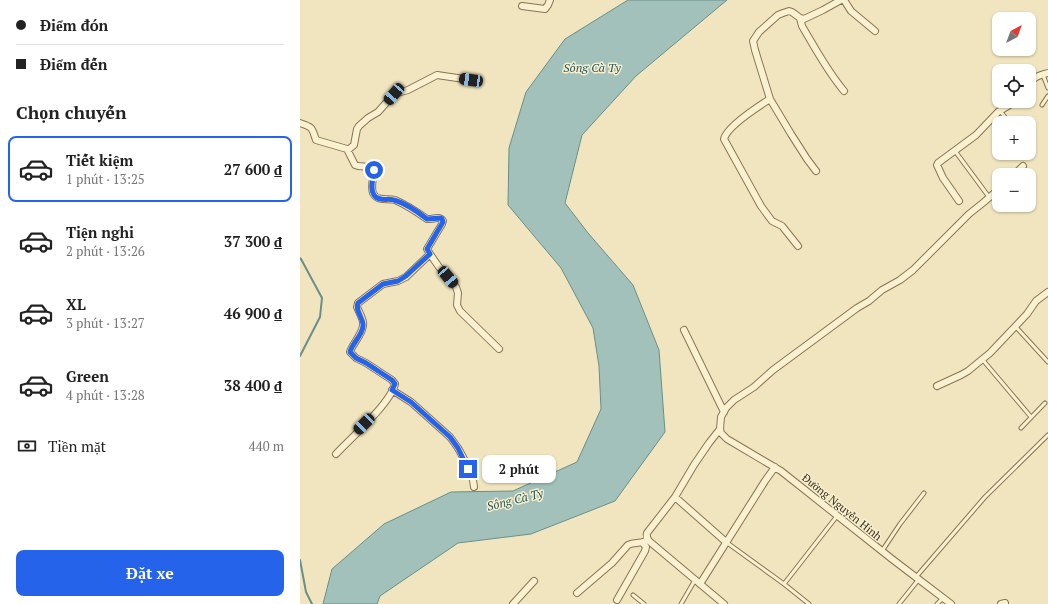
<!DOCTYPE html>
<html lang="vi">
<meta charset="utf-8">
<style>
:root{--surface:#fff;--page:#f2f2f2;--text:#222;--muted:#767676;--line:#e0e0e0;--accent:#2563eb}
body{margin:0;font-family:"PT Serif",serif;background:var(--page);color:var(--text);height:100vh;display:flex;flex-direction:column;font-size:15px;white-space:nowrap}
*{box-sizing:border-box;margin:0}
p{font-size:13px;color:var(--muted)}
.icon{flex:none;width:22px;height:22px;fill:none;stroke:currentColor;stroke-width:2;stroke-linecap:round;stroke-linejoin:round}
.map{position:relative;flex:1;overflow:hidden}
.panel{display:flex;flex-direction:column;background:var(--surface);width:300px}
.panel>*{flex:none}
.top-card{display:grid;align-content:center;height:88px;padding:0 16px;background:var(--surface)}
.needle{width:26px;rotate:41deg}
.controls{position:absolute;left:692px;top:12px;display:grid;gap:8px}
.controls a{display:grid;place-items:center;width:44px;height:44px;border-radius:8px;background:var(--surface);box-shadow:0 1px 3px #0004;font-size:20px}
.end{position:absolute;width:18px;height:18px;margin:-9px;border:5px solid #2563eb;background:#fff;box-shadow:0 0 0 2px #fff}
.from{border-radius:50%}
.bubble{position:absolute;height:28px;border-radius:8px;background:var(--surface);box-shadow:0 1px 3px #0004;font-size:13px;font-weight:600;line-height:28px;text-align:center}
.car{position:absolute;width:12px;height:24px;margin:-12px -6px;border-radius:5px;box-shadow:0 0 3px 1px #0007;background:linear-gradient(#222 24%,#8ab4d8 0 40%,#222 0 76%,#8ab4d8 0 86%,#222 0)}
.top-card b{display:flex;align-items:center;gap:14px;height:38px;font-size:15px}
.top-card b+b{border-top:1px solid var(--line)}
.top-card i{width:10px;height:10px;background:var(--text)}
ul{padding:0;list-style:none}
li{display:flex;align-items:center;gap:12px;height:66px;margin:0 8px 6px;padding:0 8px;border:2px solid transparent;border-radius:8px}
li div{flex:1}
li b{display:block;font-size:15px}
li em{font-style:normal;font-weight:600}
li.selected{border-color:var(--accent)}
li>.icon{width:36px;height:36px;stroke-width:1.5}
h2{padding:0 16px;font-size:18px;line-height:48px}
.pay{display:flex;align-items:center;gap:10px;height:44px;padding:0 16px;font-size:15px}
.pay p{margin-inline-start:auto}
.cta{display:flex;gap:8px;margin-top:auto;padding:8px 16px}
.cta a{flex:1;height:46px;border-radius:8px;background:var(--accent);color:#fff;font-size:16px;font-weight:600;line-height:46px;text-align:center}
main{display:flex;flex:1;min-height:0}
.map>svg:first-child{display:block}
.water{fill:#a2c1ba;stroke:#698f89}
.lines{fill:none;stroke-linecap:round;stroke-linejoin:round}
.stream{stroke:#698f89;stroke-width:2}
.lane-casing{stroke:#897556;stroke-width:5}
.street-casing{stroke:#897556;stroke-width:8}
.lane{stroke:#faf1d1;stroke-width:3}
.street{stroke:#faf1d1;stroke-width:6}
.route{stroke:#2563eb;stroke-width:5}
.labels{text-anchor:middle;stroke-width:3;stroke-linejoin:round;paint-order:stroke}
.street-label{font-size:11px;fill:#372b1b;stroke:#f7eece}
.water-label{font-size:12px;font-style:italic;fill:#2a5758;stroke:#f7eece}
</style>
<main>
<section class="panel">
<div class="top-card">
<b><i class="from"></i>Điểm đón</b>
<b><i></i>Điểm đến</b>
</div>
<h2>Chọn chuyến</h2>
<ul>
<li class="selected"><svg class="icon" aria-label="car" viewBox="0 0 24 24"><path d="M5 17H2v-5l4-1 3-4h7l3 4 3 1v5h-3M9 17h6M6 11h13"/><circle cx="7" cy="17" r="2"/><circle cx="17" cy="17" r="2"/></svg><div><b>Tiết kiệm</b><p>1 phút · 13:25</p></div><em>27 600 ₫</em></li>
<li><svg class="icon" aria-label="car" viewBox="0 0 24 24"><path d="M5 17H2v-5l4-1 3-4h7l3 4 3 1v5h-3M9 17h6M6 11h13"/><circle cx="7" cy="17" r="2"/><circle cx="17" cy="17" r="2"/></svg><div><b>Tiện nghi</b><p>2 phút · 13:26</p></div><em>37 300 ₫</em></li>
<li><svg class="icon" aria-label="car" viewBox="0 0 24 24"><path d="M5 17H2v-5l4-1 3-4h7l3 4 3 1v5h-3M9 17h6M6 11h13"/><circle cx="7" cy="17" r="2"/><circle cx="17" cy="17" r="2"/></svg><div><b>XL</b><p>3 phút · 13:27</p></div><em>46 900 ₫</em></li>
<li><svg class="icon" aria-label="car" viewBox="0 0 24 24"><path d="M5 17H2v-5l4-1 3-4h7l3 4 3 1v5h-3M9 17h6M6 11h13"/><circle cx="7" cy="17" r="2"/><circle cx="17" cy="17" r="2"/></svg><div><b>Green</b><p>4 phút · 13:28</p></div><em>38 400 ₫</em></li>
</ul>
<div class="pay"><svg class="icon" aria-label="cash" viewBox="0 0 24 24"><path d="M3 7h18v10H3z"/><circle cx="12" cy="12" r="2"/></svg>Tiền mặt<p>440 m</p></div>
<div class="cta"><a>Đặt xe</a></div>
</section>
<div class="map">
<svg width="748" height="604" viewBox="0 0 748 604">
<rect width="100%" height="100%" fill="#f0e5be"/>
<path class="water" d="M 328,0 L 427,0 L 336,76 L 282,135 L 265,203 L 288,233 L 333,285 L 359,350 L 365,432 L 315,501 L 231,534 L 158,543 L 80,596 L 77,604 L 23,604 L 32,569 L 84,524 L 151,492 L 213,491 L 277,462 L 301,409 L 299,366 L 293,328 L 261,268 L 208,205 L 209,148 L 226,92 L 265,39 Z"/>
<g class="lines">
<path class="stream" d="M 0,258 L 1,259 L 22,298 L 20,317 L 0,356
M 0,560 L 6,592 L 12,604"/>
<defs>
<path id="lane" d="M 743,75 L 748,88
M 742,105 L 748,96
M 700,111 L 710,123
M 655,151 L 689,197
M 715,326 L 748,362
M 682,359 L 731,417
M 721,428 L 745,403
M 426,542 L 484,584 L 509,604
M 582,551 L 600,524 L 624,493
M 616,577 L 685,497 L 748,435
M 484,584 L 537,516
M 333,595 L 344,604
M 381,604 L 395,580
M 599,604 L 619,579
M 637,604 L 643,598"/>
<path id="street" d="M 544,0 L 551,11 L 575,31
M 222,6 L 245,9 L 248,5 L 250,0
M 500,18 L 502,26 C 515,48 527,71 544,91
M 729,84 C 732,77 741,75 748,73
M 470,99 C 459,106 427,126 424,139 L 461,206 L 472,221 L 482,226 L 498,246
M 0,123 C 13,127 12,128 16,140 L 47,149 L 55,165 L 58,166 L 70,167 L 73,168 C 75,176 70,185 73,193 C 77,202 88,198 95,200 C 107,205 117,212 127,219 C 133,220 139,215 143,221 L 142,224 L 127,249 L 130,254 L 106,277 L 98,281 L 83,284 L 58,303 L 57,307 C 59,312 62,317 63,322 C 65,332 52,344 50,352 L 56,358 L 66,363 L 92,380 L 95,384 C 90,404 51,438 36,454
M 48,150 L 54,145 L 57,129 L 59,126 L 68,118 L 78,112 L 94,94 L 108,90 L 137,75 L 171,80
M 516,171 L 507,159 L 491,134 L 470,99 L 455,50 L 453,41 L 459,32 L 478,15 L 483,13 L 489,11 L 492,12 L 500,18 L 504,19 L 523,10 L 541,0
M 714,175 L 723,166
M 659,201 L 643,178 L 637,165 L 638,163 L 676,135 L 698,112 L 716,101
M 130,254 L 139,267 L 156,287 L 158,293 L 157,305 L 160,311 L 199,349
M 384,330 L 424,412
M 637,386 L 661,375 L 668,371 L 690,353 L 727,314 L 736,301 L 748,292
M 92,390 L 111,402 L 150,437 L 158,448 L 164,459 L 173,480 L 174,487
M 420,429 L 421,433 L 427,439 L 481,471 L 592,559 L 651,604
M 375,497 L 426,542
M 400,584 L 465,481 L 475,467
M 277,593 L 312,563 L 328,545 C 335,541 339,545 348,540
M 317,600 L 345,551 L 346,547 L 343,543
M 213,604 L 234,581
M 424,604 L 349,541 C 347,538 346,537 347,533 L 375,497 L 394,465 L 409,443 L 420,429 L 421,417 L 426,408 L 434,400 L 454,387 L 473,370 L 557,308 L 569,301 L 582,290 L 600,280 L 613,270 L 669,214 L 684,202 L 699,189
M 701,604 L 705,603"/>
</defs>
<use href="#lane" class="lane-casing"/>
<use href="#street" class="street-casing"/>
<use href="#lane" class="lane"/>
<use href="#street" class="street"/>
</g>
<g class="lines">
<path class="route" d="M 74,170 C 74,177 69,188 74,195 C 78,202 88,198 94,200 C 105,203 118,212 127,219 L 141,218 L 142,219 L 143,222 L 127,249 L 130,254 L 106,276 L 98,281 L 83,284 L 58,303 C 55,310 62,316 63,324 C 64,334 52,343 50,352 L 56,358 L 66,363 L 92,380 L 95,384 L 92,390 L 111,402 L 150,437 L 158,448 L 168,469"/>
</g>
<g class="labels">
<g class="street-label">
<text transform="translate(542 507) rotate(39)" y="4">Đường Nguyễn Hinh</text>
</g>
<g class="water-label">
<text x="292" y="72">Sông Cà Ty</text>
<text transform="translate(215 500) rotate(-14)" y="4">Sông Cà Ty</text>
</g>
</g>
</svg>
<div class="controls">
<a><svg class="needle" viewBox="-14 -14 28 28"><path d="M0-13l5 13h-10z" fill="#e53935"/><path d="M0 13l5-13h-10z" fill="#767676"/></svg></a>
<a><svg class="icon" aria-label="locate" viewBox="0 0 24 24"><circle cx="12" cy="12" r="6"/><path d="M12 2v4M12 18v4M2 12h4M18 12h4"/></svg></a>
<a>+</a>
<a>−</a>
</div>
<i class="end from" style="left:74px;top:170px"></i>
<i class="end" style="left:168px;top:469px"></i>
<div class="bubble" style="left:182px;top:455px;width:74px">2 phút</div>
<i class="car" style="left:171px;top:80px;rotate:278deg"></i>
<i class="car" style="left:94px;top:94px;rotate:221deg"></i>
<i class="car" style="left:148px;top:277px;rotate:140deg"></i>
<i class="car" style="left:64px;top:424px;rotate:225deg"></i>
</div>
</main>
